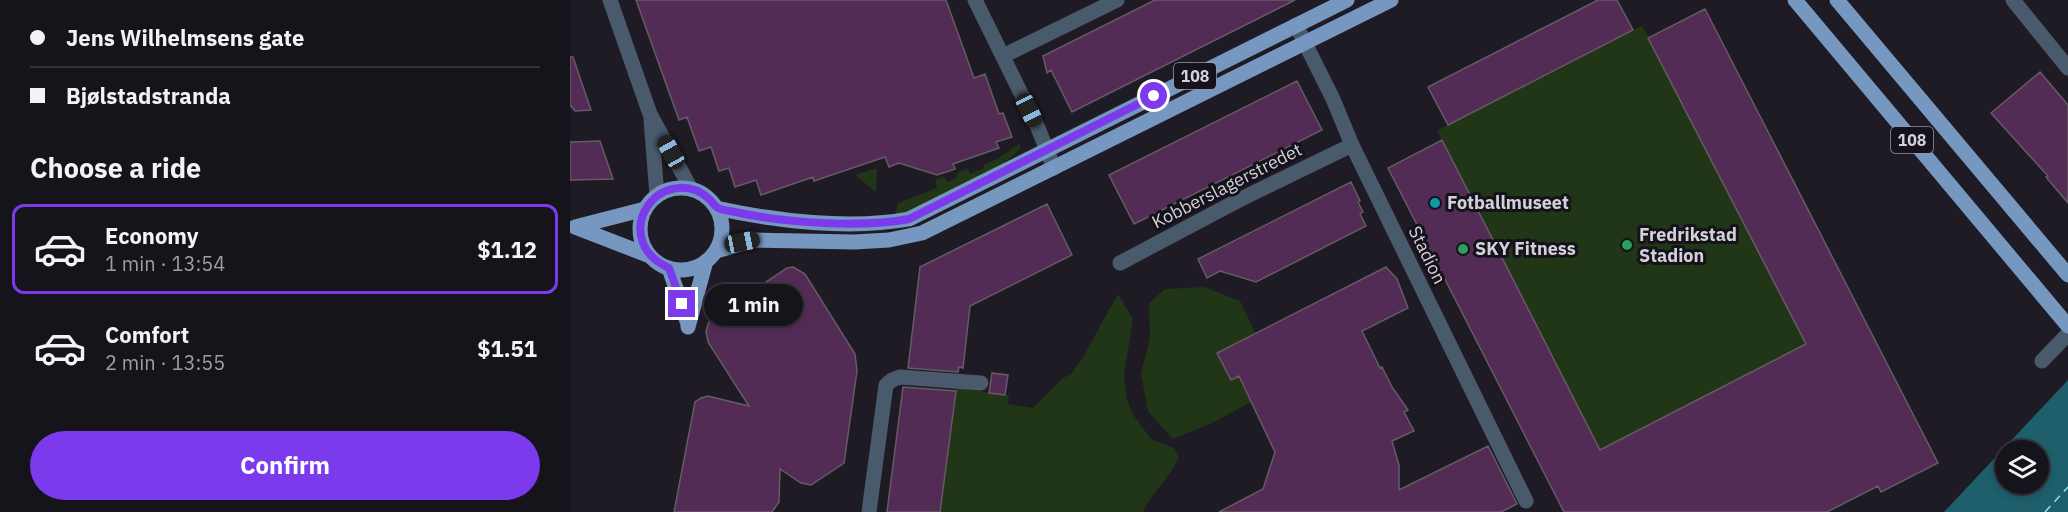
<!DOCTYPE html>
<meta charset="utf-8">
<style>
:root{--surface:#16141b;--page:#232128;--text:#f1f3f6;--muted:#9e9ea3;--line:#35333a;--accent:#7c3aed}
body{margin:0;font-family:"IBM Plex Sans",sans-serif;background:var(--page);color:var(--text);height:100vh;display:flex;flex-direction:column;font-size:22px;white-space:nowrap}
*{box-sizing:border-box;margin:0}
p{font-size:20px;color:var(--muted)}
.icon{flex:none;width:33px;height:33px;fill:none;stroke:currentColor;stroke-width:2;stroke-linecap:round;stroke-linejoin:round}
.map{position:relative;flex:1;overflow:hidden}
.sheet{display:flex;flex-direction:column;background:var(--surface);width:570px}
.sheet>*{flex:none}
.hud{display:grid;align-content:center;height:132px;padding:0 30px;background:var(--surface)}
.buttons{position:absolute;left:1425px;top:440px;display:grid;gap:12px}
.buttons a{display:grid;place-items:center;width:54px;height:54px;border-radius:50%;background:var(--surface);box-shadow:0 3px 9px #0003,0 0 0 2px var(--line);font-size:30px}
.end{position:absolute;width:27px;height:27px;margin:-14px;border:8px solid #7c3aed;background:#fff;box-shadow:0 0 0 3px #fff}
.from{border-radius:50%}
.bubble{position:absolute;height:42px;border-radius:21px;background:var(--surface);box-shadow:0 3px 9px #0003,0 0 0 2px var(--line);font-size:20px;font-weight:800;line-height:42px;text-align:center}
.car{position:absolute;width:18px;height:36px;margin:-18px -9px;border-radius:8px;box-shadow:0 0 4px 2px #0007;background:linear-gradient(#222 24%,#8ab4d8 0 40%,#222 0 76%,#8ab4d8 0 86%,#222 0)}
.hud b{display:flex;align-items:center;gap:21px;height:57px;font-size:22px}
.hud b+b{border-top:2px solid var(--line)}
.hud i{width:15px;height:15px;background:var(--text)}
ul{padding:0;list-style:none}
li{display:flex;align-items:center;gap:18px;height:90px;margin:0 12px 9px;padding:0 18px;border:3px solid transparent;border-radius:12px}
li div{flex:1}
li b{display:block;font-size:22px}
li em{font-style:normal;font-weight:800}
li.on{border-color:var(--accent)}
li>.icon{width:54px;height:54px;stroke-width:1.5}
h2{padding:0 30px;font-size:27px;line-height:72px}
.action{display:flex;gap:12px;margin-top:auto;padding:12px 30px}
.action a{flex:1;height:69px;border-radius:36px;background:var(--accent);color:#fff;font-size:24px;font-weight:800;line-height:69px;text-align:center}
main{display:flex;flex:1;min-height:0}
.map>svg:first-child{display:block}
.green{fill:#213616}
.water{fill:#1f5e6b;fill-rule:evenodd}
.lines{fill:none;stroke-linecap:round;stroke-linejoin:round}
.ferry{stroke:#8ae3f8;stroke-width:1.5;stroke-dasharray:8 6;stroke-linecap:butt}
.building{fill:#532c55;stroke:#655b65;stroke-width:1.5}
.minor{stroke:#4a5a6d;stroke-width:15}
.major{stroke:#7697bf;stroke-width:15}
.route{stroke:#7c3aed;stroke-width:8}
.culture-dot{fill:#0f9aa8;stroke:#15121b;stroke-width:2}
.leisure-dot{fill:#2e9e5b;stroke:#15121b;stroke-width:2}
.labels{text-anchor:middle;stroke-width:6;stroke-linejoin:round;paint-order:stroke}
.shield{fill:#15121b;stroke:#9a989f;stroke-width:1.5}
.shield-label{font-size:16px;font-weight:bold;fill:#d3d1d8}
.street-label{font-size:18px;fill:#d3d1d8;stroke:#15121b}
.poi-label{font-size:18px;font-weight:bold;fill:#d3d1d8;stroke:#15121b;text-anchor:start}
</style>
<main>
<section class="sheet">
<div class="hud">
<b><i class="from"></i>Jens Wilhelmsens gate</b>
<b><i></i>Bjølstadstranda</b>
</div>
<h2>Choose a ride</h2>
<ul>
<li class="on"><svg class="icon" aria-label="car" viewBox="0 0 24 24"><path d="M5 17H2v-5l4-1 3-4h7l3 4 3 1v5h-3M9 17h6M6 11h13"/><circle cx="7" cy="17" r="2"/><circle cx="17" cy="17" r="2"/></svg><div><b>Economy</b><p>1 min · 13:54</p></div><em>$1.12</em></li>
<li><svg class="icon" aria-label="car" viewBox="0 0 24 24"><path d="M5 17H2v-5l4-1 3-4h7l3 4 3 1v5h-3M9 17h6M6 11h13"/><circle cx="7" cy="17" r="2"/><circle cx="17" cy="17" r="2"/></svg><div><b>Comfort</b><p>2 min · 13:55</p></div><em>$1.51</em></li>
</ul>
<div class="action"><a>Confirm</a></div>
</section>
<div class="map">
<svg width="1498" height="512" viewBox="0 0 1498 512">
<rect width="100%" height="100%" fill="#1e1b24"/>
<path class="green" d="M 1028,0 L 1047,0 L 1063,30 L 1072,26 L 1079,38 L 1135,9 L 1368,463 L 1311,492 L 1252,377 L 994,512 L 818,168 L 872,140 L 867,131 L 878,125 L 858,87 Z
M 449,144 L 451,147 C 433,172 367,197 338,212 L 325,215 L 328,203 L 367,188 L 365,180 L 374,176 L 377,182 L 387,178 L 386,173 L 398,168 L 400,174 L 414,168 L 413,165 L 427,159 Z
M 307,168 L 306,192 L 285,175 Z
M 634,287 L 670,301 L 686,334 L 673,374 L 675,379 L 671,382 L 681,402 L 640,424 L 603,439 L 578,411 L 571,374 L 580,337 L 579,303 L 595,289 Z
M 548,294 L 563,319 L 554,375 L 557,400 L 564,416 L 581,439 L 603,448 L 609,457 C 600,478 582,492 573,512 L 370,512 L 386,388 L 439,395 L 438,404 L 463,408 L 493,378 L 501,374 L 513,357 Z"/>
<path class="water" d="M 1498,380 L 1498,512 L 1374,512 ZM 1436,450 L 1468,450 L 1468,483 L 1436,483 Z"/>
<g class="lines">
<path class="ferry" d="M 1475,512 L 1498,487"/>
</g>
<path class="building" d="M 66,0 L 376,0 L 404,78 L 415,74 L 429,114 L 433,113 L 442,137 L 426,142 L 429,148 L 383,164 L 385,169 L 367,175 L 329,163 L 319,167 L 315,157 L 244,181 L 243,177 L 191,195 L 186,180 L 165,187 L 159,168 L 149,171 L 141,147 L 129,151 L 117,117 L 109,120 Z
M 585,0 L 725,0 L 502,112 L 481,70 L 477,73 L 473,56 Z
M 1028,0 L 1047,0 L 1063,30 L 878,125 L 858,87 Z
M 1135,9 L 1368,463 L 1311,492 L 1308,486 L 1257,512 L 994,512 L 818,168 L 872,140 L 1030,450 L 1236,344 L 1078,38 Z
M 0,57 L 3,57 L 21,110 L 5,111 L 0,105 Z
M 1470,72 L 1498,105 L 1498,203 L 1476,177 L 1478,176 L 1421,113 Z
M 727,81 L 752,130 L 564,224 L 539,175 Z
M 30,141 L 43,179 L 0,180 L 0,142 Z
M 781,182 L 790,201 L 788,202 L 793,212 L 790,214 L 796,226 L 686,282 L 650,271 L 637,278 L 628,259 Z
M 477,204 L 502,255 L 400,306 L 393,368 L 389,367 L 388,372 L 338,368 L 350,267 Z
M 223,267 L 235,274 L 285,354 L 287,371 L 274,463 L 241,485 L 231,483 L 210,469 L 209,502 L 202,512 L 104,512 L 125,402 L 131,398 L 138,396 L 179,406 L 138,342 L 136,331 L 140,319 L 217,268 Z
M 816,267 L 827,279 L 838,308 L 792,331 L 810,368 L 812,367 L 822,387 L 838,410 L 834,412 L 844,431 L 822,441 L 829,465 L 829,490 L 918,446 L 947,504 L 931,512 L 649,512 L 693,489 L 705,452 L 669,376 L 661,380 L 647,353 Z
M 422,373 L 438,375 L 435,395 L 419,393 Z
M 333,387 L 386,391 L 370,512 L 317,512 Z"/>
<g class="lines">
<path class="minor" d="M 40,0 L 80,114 L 121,189
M 405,0 L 468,128 L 484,168
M 1443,0 L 1498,68
M 726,25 L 763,99 L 782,145 L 956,501
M 433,56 L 547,0
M 81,120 L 87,196
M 550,263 L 669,200 L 782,145
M 1472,361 L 1498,334
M 299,512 L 316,385 L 322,380 L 330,377 L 411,383"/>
<path class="major" d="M 1225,0 L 1498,326
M 1267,0 L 1498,275
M70 229a41 41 0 1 1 82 0a41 41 0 1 1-82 0Z
M 146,208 C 205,221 280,230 339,219 L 777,0
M 5,227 L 80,256
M 5,227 L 75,209
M 146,251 L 185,240 L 284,242 L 319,240 L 352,233 L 821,0
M 99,268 L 118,324
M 118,327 L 136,261"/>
</g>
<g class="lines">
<path class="route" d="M 112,304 L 99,268 C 86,262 76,254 72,240 C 65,215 83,190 109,188 C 120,187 130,191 138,198 C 142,201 144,206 148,208 C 154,211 163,211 170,213 C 217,223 292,228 339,219 L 584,96"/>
</g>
<circle class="culture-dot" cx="865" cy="203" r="6"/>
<g class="leisure-dot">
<circle cx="1057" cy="245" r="6"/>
<circle cx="893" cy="249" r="6"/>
</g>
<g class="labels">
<g class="shield">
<rect x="604" y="63" width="42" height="26" rx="4.5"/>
<rect x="1321" y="127" width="42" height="26" rx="4.5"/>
</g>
<g class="shield-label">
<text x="625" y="82">108</text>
<text x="1342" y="146">108</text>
</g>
<g class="street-label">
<text transform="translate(657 186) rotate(-27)" y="6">Kobberslagerstredet</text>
<text transform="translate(857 255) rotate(64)" y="6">Stadion</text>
</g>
<g class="poi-label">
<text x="877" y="209">Fotballmuseet</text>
<text x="1069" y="241">Fredrikstad<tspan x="1069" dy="21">Stadion</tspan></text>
<text x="905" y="255">SKY Fitness</text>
</g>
</g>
</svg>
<div class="buttons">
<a><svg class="icon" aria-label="layers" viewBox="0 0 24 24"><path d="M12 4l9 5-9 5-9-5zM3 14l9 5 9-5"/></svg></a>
</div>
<i class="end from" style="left:584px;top:96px"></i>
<i class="end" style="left:112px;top:304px"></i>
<div class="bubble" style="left:134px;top:284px;width:99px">1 min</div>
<i class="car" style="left:459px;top:110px;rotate:154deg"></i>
<i class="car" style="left:101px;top:152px;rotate:331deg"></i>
<i class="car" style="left:172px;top:242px;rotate:79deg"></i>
</div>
</main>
